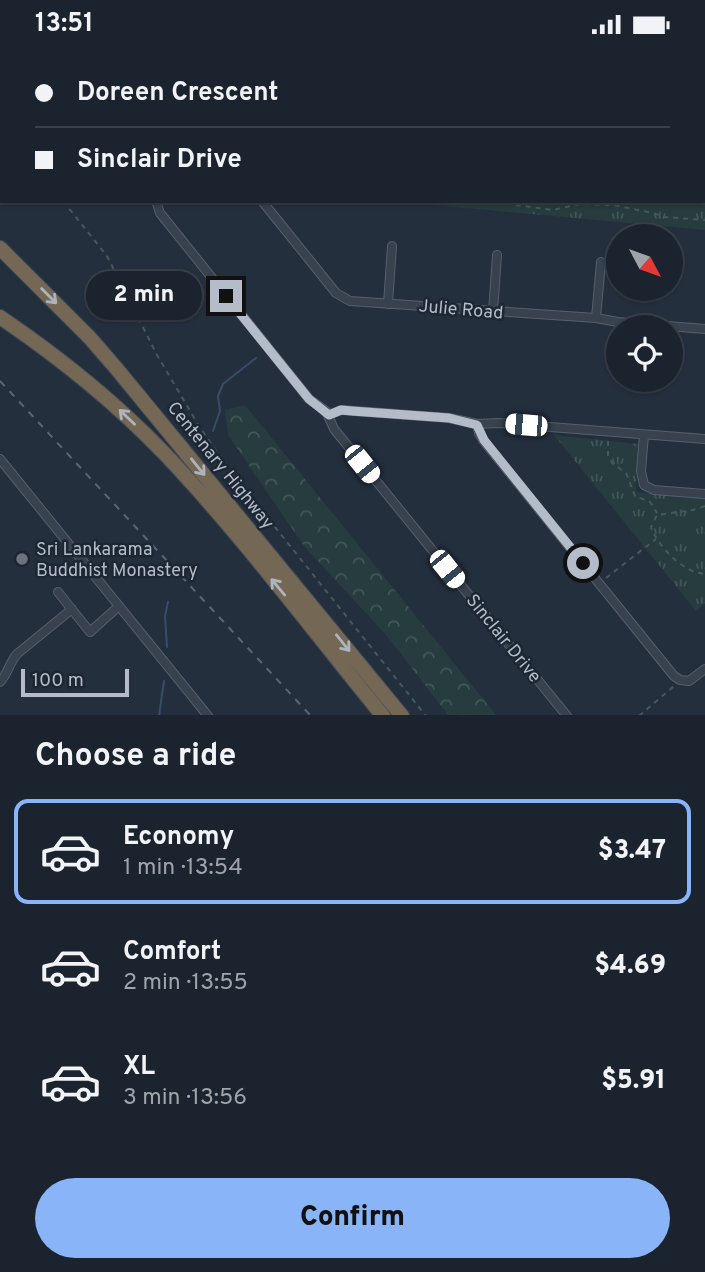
<!DOCTYPE html>
<meta charset="utf-8">
<style>
:root{--surface:#1b232e;--page:#242b36;--text:#f1f3f6;--muted:#a0a4aa;--line:#39404a;--accent:#8ab4f8}
body{margin:0;font-family:Overpass,sans-serif;background:var(--page);color:var(--text);height:100vh;display:flex;flex-direction:column;font-size:26px;white-space:nowrap}
*{box-sizing:border-box;margin:0}
p{font-size:23px;color:var(--muted)}
.icon{flex:none;width:38px;height:38px;fill:none;stroke:currentColor;stroke-width:2;stroke-linecap:round;stroke-linejoin:round}
.map{position:relative;height:666px;overflow:hidden}
.drawer{display:flex;flex-direction:column;background:var(--surface);flex:1}
.drawer>*{flex:none}
.banner{position:absolute;left:0px;top:0px;width:705px;height:154px;box-shadow:0 2px 5px #0004,0 0 0 2px var(--line);display:grid;align-content:center;height:154px;padding:0 35px;background:var(--surface)}
.needle{width:46px;rotate:131deg}
.buttons{position:absolute;left:606px;top:175px;display:grid;gap:14px}
.buttons a{display:grid;place-items:center;width:77px;height:77px;border-radius:50%;background:var(--surface);box-shadow:0 2px 5px #0004,0 0 0 2px var(--line);font-size:35px}
.scale{position:absolute;left:21px;bottom:18px;width:108px;box-sizing:border-box;padding-left:7px;border:4px solid #b4bcc9;border-top:0;font-size:19px;line-height:24px;white-space:nowrap;color:#b4bcc9;-webkit-text-stroke:5px #1d2633;paint-order:stroke}
.end{position:absolute;width:32px;height:32px;margin:-16px;border:9px solid #b4bcc9;background:#111;box-shadow:0 0 0 4px #111}
.from{border-radius:50%}
.bubble{position:absolute;height:49px;border-radius:24px;background:var(--surface);box-shadow:0 2px 5px #0004,0 0 0 2px var(--line);font-size:23px;font-weight:800;line-height:49px;text-align:center}
.car{position:absolute;width:21px;height:42px;margin:-21px -10px;border-radius:9px;box-shadow:0 0 5px 2px #0007;background:linear-gradient(#fff 24%,#345 0 40%,#fff 0 76%,#345 0 86%,#fff 0)}
.banner b{display:flex;align-items:center;gap:24px;height:66px;font-size:26px}
.banner b+b{border-top:2px solid var(--line)}
.banner i{width:18px;height:18px;background:var(--text)}
ul{padding:0;list-style:none}
li{display:flex;align-items:center;gap:21px;height:105px;margin:0 14px 10px;padding:0 21px;border:4px solid transparent;border-radius:14px}
li div{flex:1}
li b{display:block;font-size:26px}
li em{font-style:normal;font-weight:800}
li.current{border-color:var(--accent)}
li>.icon{width:63px;height:63px;stroke-width:1.5}
h2{padding:0 35px;font-size:32px;line-height:84px}
.button{display:flex;gap:14px;margin-top:auto;padding:14px 35px}
.button a{flex:1;height:80px;border-radius:42px;background:var(--accent);color:#111;font-size:28px;font-weight:800;line-height:80px;text-align:center}
.status{display:flex;justify-content:space-between;align-items:center;height:49px;padding:0 35px;background:var(--surface);direction:ltr}
.status svg{height:19px;fill:currentColor}
.map>svg:first-child{display:block}
.forest{fill:url(#forest-crowns)}
.park{fill:url(#park-tufts)}
.lines{fill:none;stroke-linecap:round;stroke-linejoin:round}
.stream{stroke:#394c67;stroke-width:2}
.minor-casing{stroke:#565f6c;stroke-width:10}
.tertiary-casing{stroke:#565f6c;stroke-width:11}
.motorway-casing{stroke:#434c59;stroke-width:16}
.path{stroke:#44595c;stroke-width:2;stroke-dasharray:5 5;stroke-linecap:butt}
.minor{stroke:#38414e;stroke-width:8}
.tertiary{stroke:#38414e;stroke-width:10}
.motorway{stroke:#746855;stroke-width:14}
.rail{stroke:#5a6575;stroke-width:2;stroke-dasharray:7 7;stroke-linecap:butt}
.oneway{stroke:#aeb4bd}
.route{stroke:#b4bcc9;stroke-width:9}
.worship-dot{fill:#6b7280;stroke:#1d2633;stroke-width:2.5}
.labels{text-anchor:middle;stroke-width:5;stroke-linejoin:round;paint-order:stroke}
.street-label{font-size:18px;fill:#b4bcc9;stroke:#1d2633}
.poi-label{font-size:18px;fill:#b4bcc9;stroke:#1d2633;text-anchor:start}
</style>
<div class="status"><b>13:51</b><svg viewBox="0 0 49 12"><path d="M0 12V9h3v3zM5 12V6h3v6zM10 12V3h3v9zM15 12V0h3v12zM26 1h20v11H26zM47 4h2v5h-2z"/></svg></div>
<div class="map">
<svg width="705" height="667" viewBox="0 0 705 667">
<defs>
<pattern id="forest-crowns" width="20" height="18" patternUnits="userSpaceOnUse" patternTransform="scale(1.75)"><rect width="20" height="18" fill="#263c3f"/><path d="M2 6a3 3 0 1 1 6 0M12 15a3 3 0 1 1 6 0" fill="none" stroke="#435659"/></pattern>
<pattern id="park-tufts" width="24" height="20" patternUnits="userSpaceOnUse" patternTransform="scale(1.75)"><rect width="24" height="20" fill="#263c3f"/><path d="M3 7l-1-3M5 7V3M7 7l1-3M15 17l-1-3M17 17v-4M19 17l1-3" fill="none" stroke="#435659"/></pattern>
</defs>
<rect width="100%" height="100%" fill="#242f3e"/>
<path class="forest" d="M 245,356 L 496,666 L 448,666 L 388,588 L 304,497 L 228,386 L 225,361 Z"/>
<path class="park" d="M 391,152 L 677,152 L 705,155 L 705,181 Z
M 554,386 L 638,395 L 636,443 L 705,449 L 705,554 L 696,562 Z"/>
<g class="lines">
<path class="stream" d="M 213,382 L 220,362 L 218,347 L 223,335 L 256,309
M 167,598 L 165,567 L 168,553
M 159,667 L 164,632"/>
<defs>
<path id="minor" d="M 156,152 L 160,164 L 309,350 L 326,362 L 334,380 L 567,667
M 262,152 L 336,244 L 350,252 L 596,269 L 618,273 L 705,280
M 388,255 L 392,197
M 493,263 L 497,206
M 596,269 L 601,213
M 329,366 L 341,361 L 449,369 L 477,375 L 499,374 L 705,390
M 477,375 L 479,384 L 483,391 L 674,627 L 680,631 L 689,632 L 705,620
M 644,386 L 641,422 L 644,436 L 654,441 L 705,445
M 0,410 L 208,667
M 58,543 L 90,583 L 119,557
M 0,633 C 8,625 9,614 17,605 L 72,560"/>
<path id="tertiary" d="M 0,90 L 2,89"/>
<path id="motorway" d="M 113,0 L 119,2
M 185,0 L 190,2
M 0,59 L 2,58
M 704,104 L 705,104
M 704,126 L 705,126
M 0,199 L 90,289 L 116,319 L 402,667
M 0,268 C 59,308 115,353 164,404 C 242,486 311,579 383,667"/>
</defs>
<use href="#minor" class="minor-casing"/>
<use href="#tertiary" class="tertiary-casing"/>
<use href="#motorway" class="motorway-casing"/>
<path class="path" d="M 63,152 L 107,207 L 157,306 L 199,377 L 231,423 L 426,667
M 486,152 L 553,161 L 580,155 L 613,156 L 653,164 L 664,168 L 705,171
M 608,392 L 608,406 L 612,414 L 626,424 L 635,447 L 650,453 L 657,464
M 705,457 L 693,461 L 657,466 L 651,478 C 658,498 684,524 705,525
M 606,529 L 656,490
M 639,667 L 674,637"/>
<use href="#minor" class="minor"/>
<use href="#tertiary" class="tertiary"/>
<use href="#motorway" class="motorway"/>
<path class="rail" d="M 0,332 L 311,667"/>
</g>
<defs><path id="oneway-shaft" d="M-6 0H5M1.5-3L5.5 0L1.5 3" fill="none" stroke-width="1.6" stroke-linecap="round" stroke-linejoin="round" transform="scale(1.75)"/></defs>
<g class="oneway">
<use href="#oneway-shaft" transform="translate(49 247) rotate(45)"/>
<use href="#oneway-shaft" transform="translate(127 368) rotate(-136)"/>
<use href="#oneway-shaft" transform="translate(198 418) rotate(51)"/>
<use href="#oneway-shaft" transform="translate(278 538) rotate(-130)"/>
<use href="#oneway-shaft" transform="translate(343 594) rotate(51)"/>
</g>
<g class="lines">
<path class="route" d="M 226,247 L 309,350 L 329,366 L 341,361 L 352,362 L 449,369 L 477,376 L 484,391 L 583,514"/>
</g>
<circle class="worship-dot" cx="22" cy="510" r="7"/>
<g class="labels">
<g class="street-label">
<text transform="translate(461 260) rotate(5)" y="6">Julie Road</text>
<text transform="translate(221 416) rotate(51)" y="6">Centenary Highway</text>
<text transform="translate(504 589) rotate(51)" y="6">Sinclair Drive</text>
</g>
<g class="poi-label">
<text x="36" y="506">Sri Lankarama<tspan x="36" dy="21">Buddhist Monastery</tspan></text>
</g>
</g>
</svg>
<div class="buttons">
<a><svg class="needle" viewBox="-14 -14 28 28"><path d="M0-13l5 13h-10z" fill="#e53935"/><path d="M0 13l5-13h-10z" fill="#a0a4aa"/></svg></a>
<a><svg class="icon" aria-label="locate" viewBox="0 0 24 24"><circle cx="12" cy="12" r="6"/><path d="M12 2v4M12 18v4M2 12h4M18 12h4"/></svg></a>
</div>
<div class="scale">100 m</div>
<i class="end from" style="left:583px;top:514px"></i>
<i class="end" style="left:226px;top:247px"></i>
<div class="bubble" style="left:86px;top:222px;width:116px">2 min</div>
<i class="car" style="left:526px;top:376px;rotate:275deg"></i>
<i class="car" style="left:362px;top:415px;rotate:141deg"></i>
<i class="car" style="left:447px;top:520px;rotate:141deg"></i>
<div class="banner">
<b><i class="from"></i>Doreen Crescent</b>
<b><i></i>Sinclair Drive</b>
</div>
</div>
<section class="drawer">
<h2>Choose a ride</h2>
<ul>
<li class="current"><svg class="icon" aria-label="car" viewBox="0 0 24 24"><path d="M5 17H2v-5l4-1 3-4h7l3 4 3 1v5h-3M9 17h6M6 11h13"/><circle cx="7" cy="17" r="2"/><circle cx="17" cy="17" r="2"/></svg><div><b>Economy</b><p>1 min · 13:54</p></div><em>$3.47</em></li>
<li><svg class="icon" aria-label="car" viewBox="0 0 24 24"><path d="M5 17H2v-5l4-1 3-4h7l3 4 3 1v5h-3M9 17h6M6 11h13"/><circle cx="7" cy="17" r="2"/><circle cx="17" cy="17" r="2"/></svg><div><b>Comfort</b><p>2 min · 13:55</p></div><em>$4.69</em></li>
<li><svg class="icon" aria-label="car" viewBox="0 0 24 24"><path d="M5 17H2v-5l4-1 3-4h7l3 4 3 1v5h-3M9 17h6M6 11h13"/><circle cx="7" cy="17" r="2"/><circle cx="17" cy="17" r="2"/></svg><div><b>XL</b><p>3 min · 13:56</p></div><em>$5.91</em></li>
</ul>
<div class="button"><a>Confirm</a></div>
</section>
